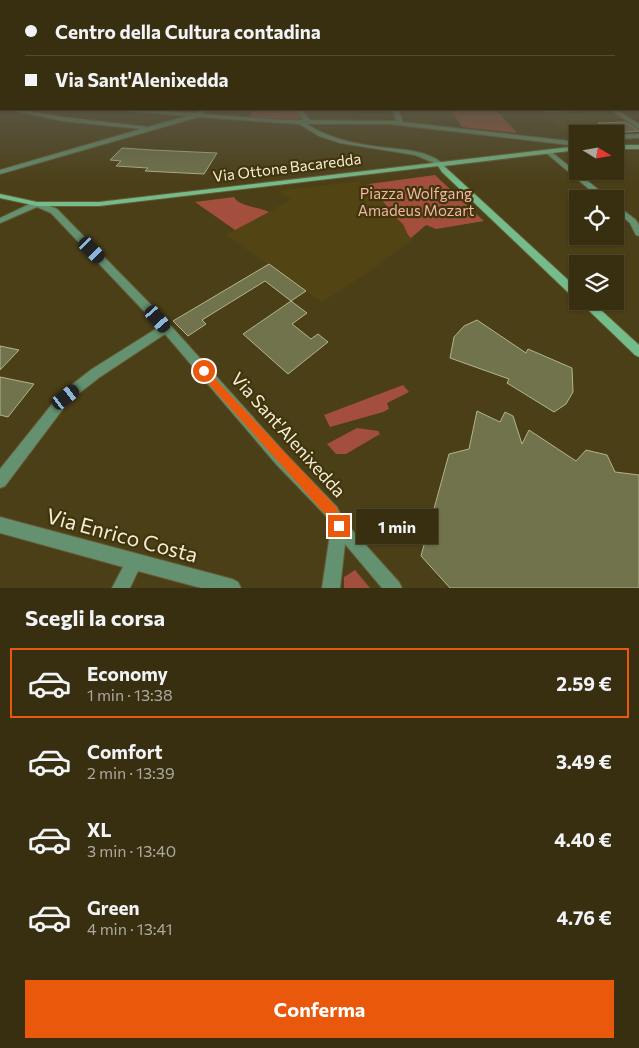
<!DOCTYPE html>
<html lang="it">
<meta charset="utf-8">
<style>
:root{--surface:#382f11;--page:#3f371a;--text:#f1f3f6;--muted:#aba99f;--line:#524a31;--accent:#ea580c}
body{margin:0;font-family:Commissioner,sans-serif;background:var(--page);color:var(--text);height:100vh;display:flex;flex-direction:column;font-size:19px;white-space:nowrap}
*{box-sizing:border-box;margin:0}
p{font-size:16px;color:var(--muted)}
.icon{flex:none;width:28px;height:28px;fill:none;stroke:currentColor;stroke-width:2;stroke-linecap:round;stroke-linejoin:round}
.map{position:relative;height:588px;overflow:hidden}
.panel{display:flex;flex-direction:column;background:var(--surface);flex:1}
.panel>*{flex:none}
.banner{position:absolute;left:0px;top:0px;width:640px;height:110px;box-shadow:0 1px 4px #0004,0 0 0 1px var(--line);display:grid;align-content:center;height:110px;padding:0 25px;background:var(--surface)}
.needle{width:32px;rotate:101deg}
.fabs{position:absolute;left:569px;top:125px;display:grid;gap:10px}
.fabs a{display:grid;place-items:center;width:55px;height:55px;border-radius:0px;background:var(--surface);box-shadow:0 1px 4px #0004,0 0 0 1px var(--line);font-size:25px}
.end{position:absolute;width:22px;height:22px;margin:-11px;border:6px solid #ea580c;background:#fff;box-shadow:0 0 0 2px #fff}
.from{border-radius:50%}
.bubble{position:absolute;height:35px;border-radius:0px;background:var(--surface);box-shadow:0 1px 4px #0004,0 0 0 1px var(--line);font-size:16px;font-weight:700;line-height:35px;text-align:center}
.car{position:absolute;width:15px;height:30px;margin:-15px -8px;border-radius:6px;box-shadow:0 0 4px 1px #0007;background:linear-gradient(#222 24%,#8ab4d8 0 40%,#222 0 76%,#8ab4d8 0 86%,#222 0)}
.banner b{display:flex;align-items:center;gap:18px;height:48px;font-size:19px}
.banner b+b{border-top:1px solid var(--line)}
.banner i{width:12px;height:12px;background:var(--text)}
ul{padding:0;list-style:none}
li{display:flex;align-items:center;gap:15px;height:70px;margin:0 10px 8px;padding:0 15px;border:2px solid transparent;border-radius:0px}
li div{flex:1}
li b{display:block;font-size:19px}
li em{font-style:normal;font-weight:700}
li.on{border-color:var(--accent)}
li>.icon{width:45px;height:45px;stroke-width:1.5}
h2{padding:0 25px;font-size:22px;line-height:60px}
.cta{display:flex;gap:10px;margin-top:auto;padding:10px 25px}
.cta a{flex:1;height:58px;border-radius:0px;background:var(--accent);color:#fff;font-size:20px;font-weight:700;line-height:58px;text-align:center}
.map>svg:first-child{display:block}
.built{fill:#534513}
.green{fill:#a44e3d}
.building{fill:#70734b;stroke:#b2b68b}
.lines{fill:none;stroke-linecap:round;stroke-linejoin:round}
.street-casing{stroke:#665b36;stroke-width:2}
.secondary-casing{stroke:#665b36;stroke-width:2}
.street{fill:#649170;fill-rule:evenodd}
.secondary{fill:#74bd8a;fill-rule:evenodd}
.route{fill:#ea580c}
.labels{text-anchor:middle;stroke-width:4.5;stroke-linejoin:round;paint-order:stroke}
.far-street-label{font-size:15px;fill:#f4edd7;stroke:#40350b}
.far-park-label{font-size:15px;fill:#f2b5a8;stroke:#40350b}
.street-label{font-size:18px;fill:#f4edd7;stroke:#40350b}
.near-street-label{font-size:21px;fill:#f4edd7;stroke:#40350b}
</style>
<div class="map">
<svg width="639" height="588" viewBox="0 0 639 588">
<rect width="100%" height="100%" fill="#4b3f17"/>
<path class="built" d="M 404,109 L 450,109 L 456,118 L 432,117 L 432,124 L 410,122 Z
M 610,111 L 622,119 L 584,122 L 599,133 L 569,134 L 544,114 Z
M 359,181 L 362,185 L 369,184 L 397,219 L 403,223 L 408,236 L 413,239 L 370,271 L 322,302 L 226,235 L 291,200 L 279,191 Z"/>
<path class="green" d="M 254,109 L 295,109 L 304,120 L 248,119 Z
M 450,109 L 495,109 L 517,133 L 462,127 Z
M 435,175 L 484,221 L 436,229 L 426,225 L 411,238 C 405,234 407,225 397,219 L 369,184 Z
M 234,197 C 238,206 259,207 269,212 L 235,230 L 195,202 Z
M 403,385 L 409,392 L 387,403 L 389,409 L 383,412 L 330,427 L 324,415 Z
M 357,428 L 378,431 L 380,434 L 346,454 L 336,454 L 327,444 Z
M 355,570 L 370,588 L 344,588 L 344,577 Z"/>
<path class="building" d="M 625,122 L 639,131 L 611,133 L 598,123 Z
M 122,148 L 152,150 L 217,153 L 204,174 L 145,171 L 148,168 L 116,166 L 121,161 L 110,160 Z
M 269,264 L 306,291 L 291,301 L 307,313 L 292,324 L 311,339 L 318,334 L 328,342 L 288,374 L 243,334 L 291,301 L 265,281 L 202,320 L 206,324 L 188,336 L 173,321 Z
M 477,320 L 526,353 L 528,349 L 572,368 L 573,392 L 566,404 L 554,412 L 507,383 L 509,379 L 450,358 L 454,337 L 464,326 Z
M 0,346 L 19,350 L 0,370 Z
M 0,377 L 34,384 L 8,417 L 0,415 Z
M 477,411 L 500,422 L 505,412 L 513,416 L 522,444 L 529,430 L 576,461 L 586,450 L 607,455 L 615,472 L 639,475 L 639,588 L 450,588 L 421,556 L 449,454 L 469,449 Z"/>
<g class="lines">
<defs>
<path id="street" d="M 0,105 L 1,105 L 1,109 L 0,109 Z
M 6,109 L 17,109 L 62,117 L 148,127 L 188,116 L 127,111 L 124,109 L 196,113 L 201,109 L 207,109 L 202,114 L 284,120 L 304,120 L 295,109 L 301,109 L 310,120 L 396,121 L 392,109 L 398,109 L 403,122 L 578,142 L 578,146 L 389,124 L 307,124 C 331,140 361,145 389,148 C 408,150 425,151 441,162 L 442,163 L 439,165 L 415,155 L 340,143 L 319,136 L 299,124 L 198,117 L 0,174 L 0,170 L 141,129 L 62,121 Z
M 542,109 L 579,109 L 576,111 L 544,112 L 541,110 Z
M 609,109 L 615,109 L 639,124 L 639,129 Z
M 639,134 L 639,138 L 615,139 L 615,135 Z
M 545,150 L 549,150 L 610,199 L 601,199 L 545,152 Z
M 34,202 L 40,202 L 57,209 L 162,316 L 286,454 L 337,507 L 344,521 L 399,582 L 402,588 L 382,588 L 345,544 L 340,588 L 322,588 L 331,527 L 327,517 L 276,464 L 165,334 L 100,377 L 69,401 L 5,486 L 0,488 L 0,469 L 61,393 L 92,369 L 159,327 L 51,213 L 37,207 L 0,223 L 0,218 Z
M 615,204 L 636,220 L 639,225 L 639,236 L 636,235 L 630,223 L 615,210 Z
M 0,517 L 232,579 L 238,582 L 241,588 L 201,588 L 138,571 L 130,588 L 112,588 L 123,567 L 0,533 Z"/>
<path id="secondary" d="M 615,145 L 639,145 L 639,149 L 615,149 Z
M 578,146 L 578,150 L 444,166 L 578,289 L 578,298 L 574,298 L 442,172 L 438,166 L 99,206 L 37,206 L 0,198 L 0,194 L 37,202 L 99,202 Z
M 579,301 L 591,301 L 639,345 L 639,357 L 635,355 Z"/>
</defs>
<use href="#street" class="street-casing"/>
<use href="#secondary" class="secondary-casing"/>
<use href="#street" class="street"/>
<use href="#secondary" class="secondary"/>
</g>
<linearGradient id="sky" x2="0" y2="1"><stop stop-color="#29230d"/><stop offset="0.55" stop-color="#5b5847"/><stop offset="1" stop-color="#5b5847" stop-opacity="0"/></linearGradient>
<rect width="639" height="183" fill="url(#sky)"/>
<path class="route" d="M 204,367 L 336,507 L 345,526 L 343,531 L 339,532 L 335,531 L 327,516 L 200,374 L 200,368 Z"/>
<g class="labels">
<g class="far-street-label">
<text transform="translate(287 168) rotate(-7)" y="5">Via Ottone Bacaredda</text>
</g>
<g class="far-park-label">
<text x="416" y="199">Piazza Wolfgang<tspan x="416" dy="17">Amadeus Mozart</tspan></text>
</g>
<g class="street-label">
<text transform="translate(288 435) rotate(48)" y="6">Via Sant'Alenixedda</text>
</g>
<g class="near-street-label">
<text transform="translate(122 536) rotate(15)" y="7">Via Enrico Costa</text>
</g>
</g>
</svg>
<div class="fabs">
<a><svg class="needle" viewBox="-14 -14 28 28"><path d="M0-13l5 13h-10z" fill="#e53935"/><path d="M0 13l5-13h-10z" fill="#aba99f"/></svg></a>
<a><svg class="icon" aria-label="locate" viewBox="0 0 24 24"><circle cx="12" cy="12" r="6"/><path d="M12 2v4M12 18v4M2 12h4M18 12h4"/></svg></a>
<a><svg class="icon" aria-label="layers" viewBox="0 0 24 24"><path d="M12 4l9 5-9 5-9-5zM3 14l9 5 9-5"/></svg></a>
</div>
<i class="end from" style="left:204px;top:371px"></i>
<i class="end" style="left:339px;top:526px"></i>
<div class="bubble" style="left:356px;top:509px;width:82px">1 min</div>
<i class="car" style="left:92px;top:250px;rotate:136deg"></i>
<i class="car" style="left:158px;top:319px;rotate:139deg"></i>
<i class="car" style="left:66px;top:397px;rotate:52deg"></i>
<div class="banner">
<b><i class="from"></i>Centro della Cultura contadina</b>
<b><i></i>Via Sant'Alenixedda</b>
</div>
</div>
<section class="panel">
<h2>Scegli la corsa</h2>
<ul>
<li class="on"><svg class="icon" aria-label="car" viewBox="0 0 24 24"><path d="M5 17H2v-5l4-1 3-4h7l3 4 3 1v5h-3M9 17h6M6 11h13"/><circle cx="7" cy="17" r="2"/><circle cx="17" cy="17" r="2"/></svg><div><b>Economy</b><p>1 min · 13:38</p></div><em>2.59 €</em></li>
<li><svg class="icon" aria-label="car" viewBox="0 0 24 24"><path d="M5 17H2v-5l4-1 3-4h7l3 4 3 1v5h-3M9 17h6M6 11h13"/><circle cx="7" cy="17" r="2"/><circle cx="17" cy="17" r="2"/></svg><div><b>Comfort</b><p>2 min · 13:39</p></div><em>3.49 €</em></li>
<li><svg class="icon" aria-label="car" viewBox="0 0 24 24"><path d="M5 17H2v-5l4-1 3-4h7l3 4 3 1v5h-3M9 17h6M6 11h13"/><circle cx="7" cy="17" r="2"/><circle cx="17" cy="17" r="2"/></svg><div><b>XL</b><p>3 min · 13:40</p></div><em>4.40 €</em></li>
<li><svg class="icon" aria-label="car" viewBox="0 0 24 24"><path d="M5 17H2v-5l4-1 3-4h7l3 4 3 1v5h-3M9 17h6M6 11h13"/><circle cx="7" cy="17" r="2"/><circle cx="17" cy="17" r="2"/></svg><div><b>Green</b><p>4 min · 13:41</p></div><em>4.76 €</em></li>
</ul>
<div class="cta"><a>Conferma</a></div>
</section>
